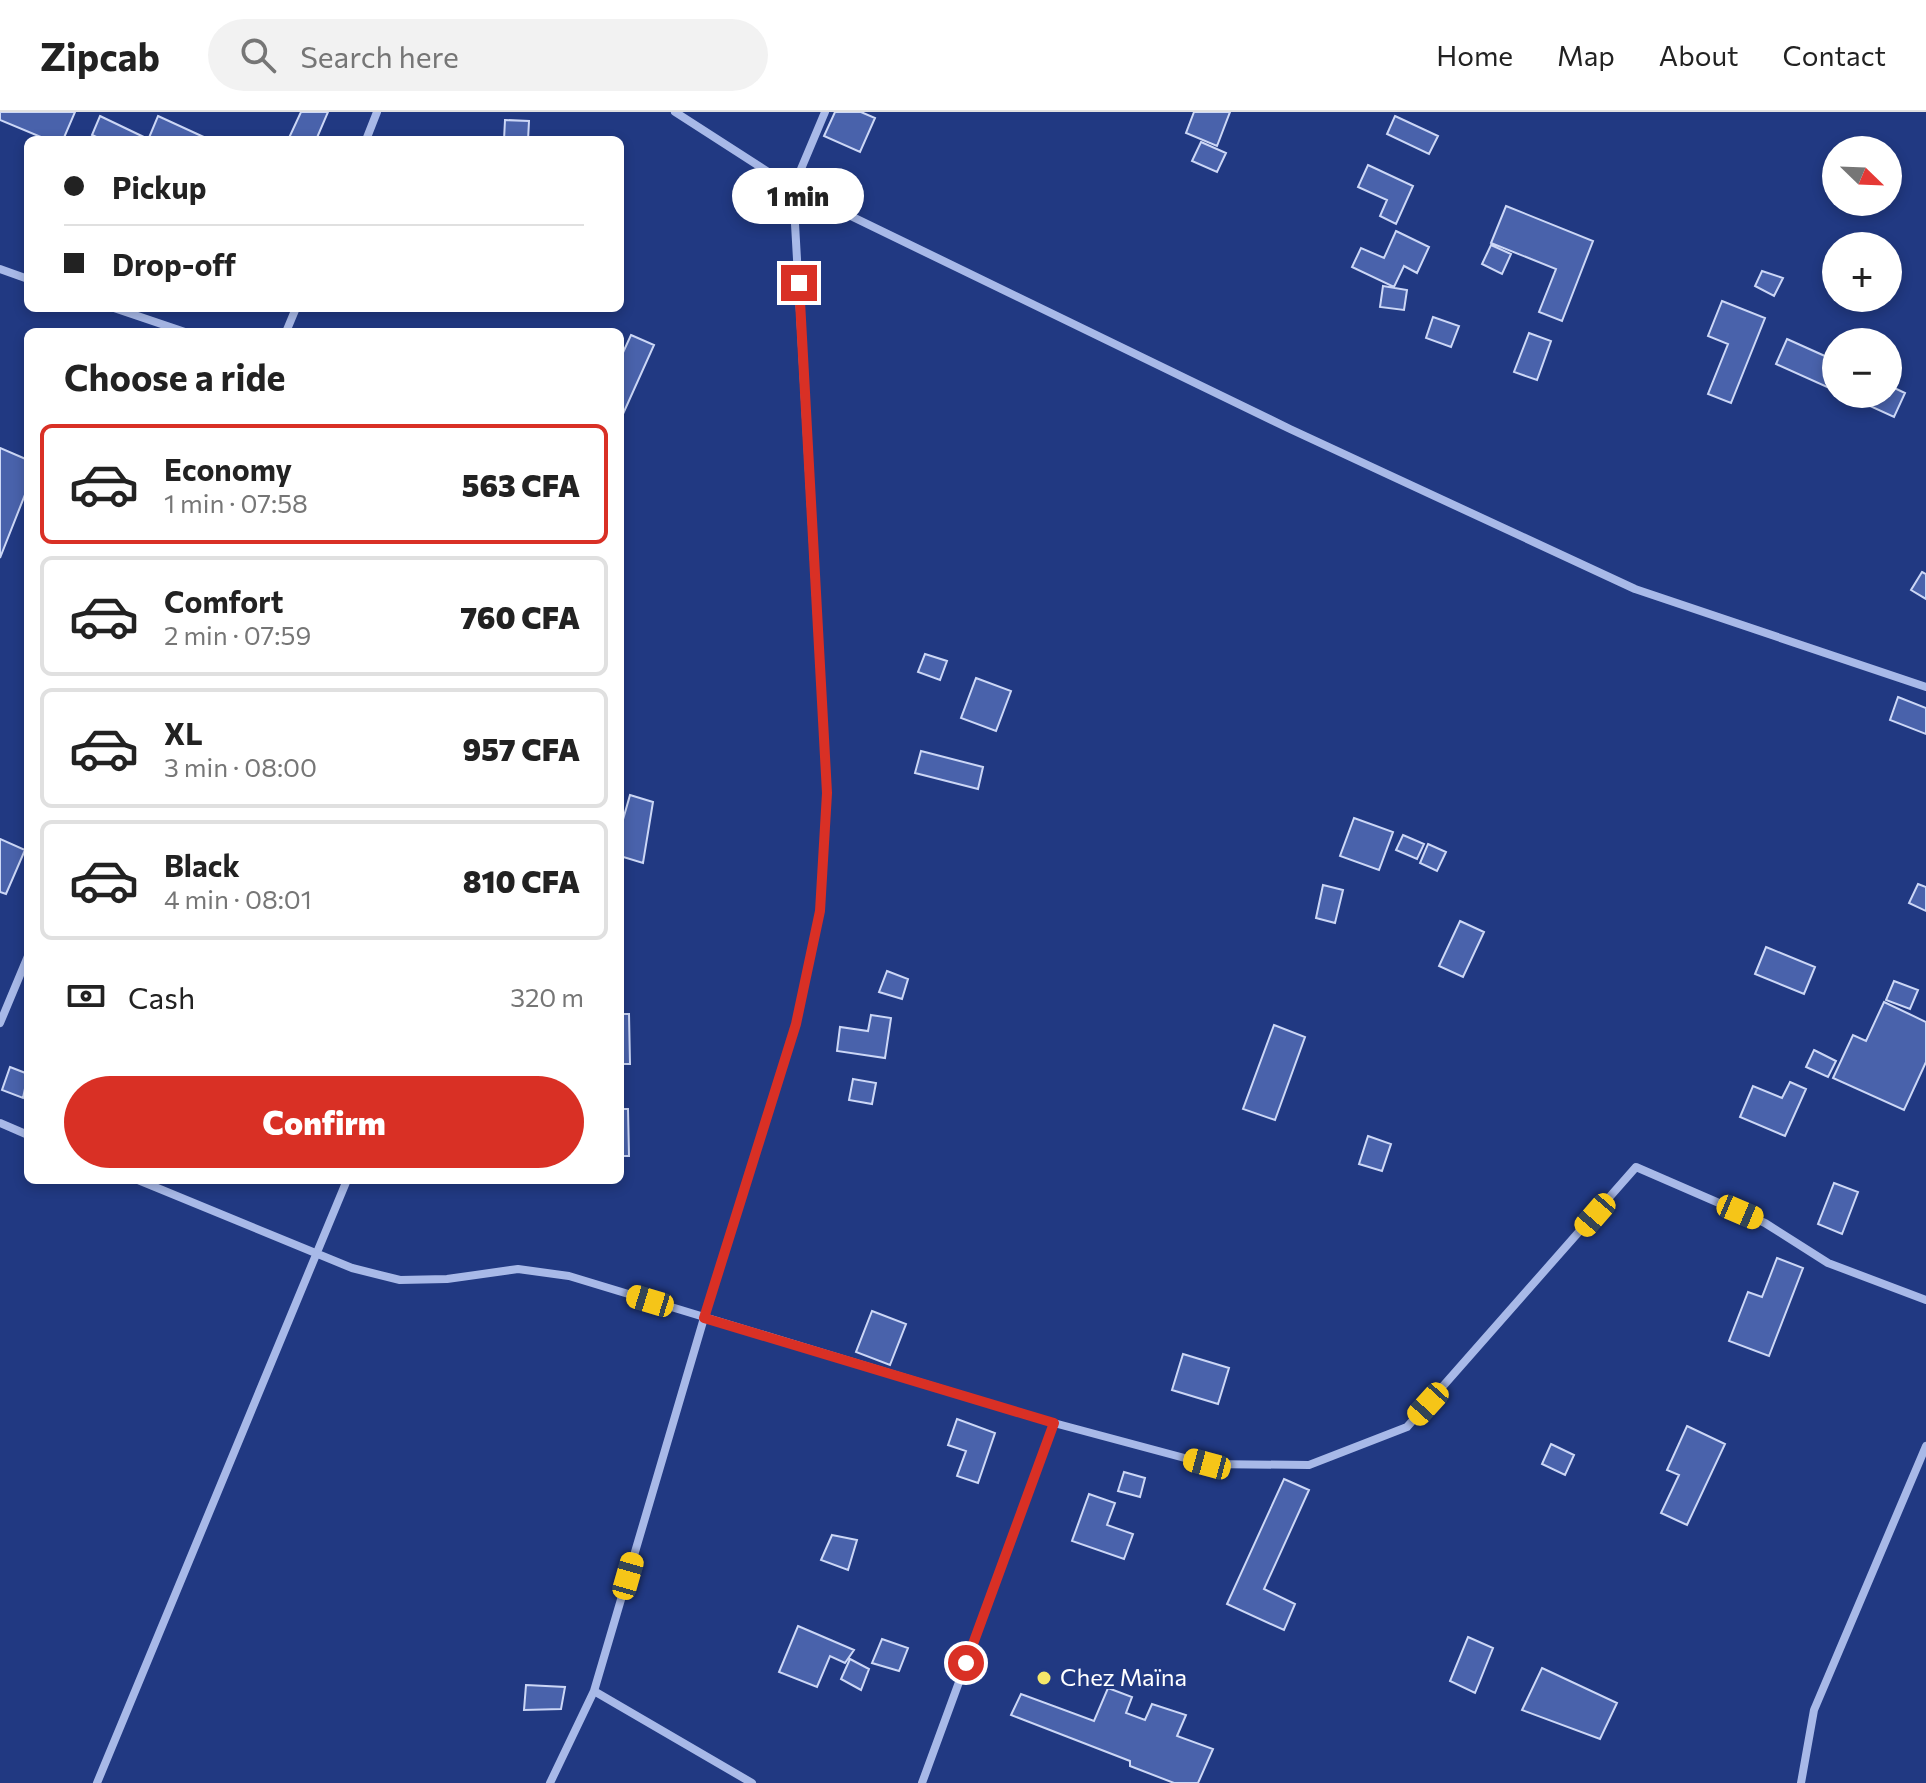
<!DOCTYPE html>
<meta charset="utf-8">
<style>
:root{--surface:#fff;--page:#f2f2f2;--text:#222;--muted:#767676;--line:#e0e0e0;--accent:#d93025}
body{margin:0;font-family:Commissioner,sans-serif;background:var(--page);color:var(--text);height:100vh;display:flex;flex-direction:column;font-size:30px;white-space:nowrap}
*{box-sizing:border-box;margin:0}
p{font-size:26px;color:var(--muted)}
.icon{flex:none;width:44px;height:44px;fill:none;stroke:currentColor;stroke-width:2;stroke-linecap:round;stroke-linejoin:round}
.map{position:relative;flex:1;overflow:hidden}
.panel{position:absolute;left:24px;top:216px;width:600px;height:856px;display:flex;flex-direction:column;background:var(--surface);border-radius:12px;box-shadow:0 4px 12px #0003}
.panel>*{flex:none}
.top-card{position:absolute;left:24px;top:24px;width:600px;height:176px;border-radius:12px;box-shadow:0 4px 12px #0003;display:grid;align-content:center;height:176px;padding:0 40px;background:var(--surface)}
.needle{width:52px;rotate:113deg}
.fabs{position:absolute;left:1822px;top:24px;display:grid;gap:16px}
.fabs a{display:grid;place-items:center;width:80px;height:80px;border-radius:50%;background:var(--surface);box-shadow:0 4px 12px #0003;font-size:40px}
.end{position:absolute;width:36px;height:36px;margin:-18px;border:10px solid #d93025;background:#fff;box-shadow:0 0 0 4px #fff}
.from{border-radius:50%}
.bubble{position:absolute;height:56px;border-radius:28px;background:var(--surface);box-shadow:0 4px 12px #0003;font-size:26px;font-weight:800;line-height:56px;text-align:center}
.car{position:absolute;width:24px;height:48px;margin:-24px -12px;border-radius:10px;box-shadow:0 0 6px 2px #0007;background:linear-gradient(#f5c518 24%,#345 0 40%,#f5c518 0 76%,#345 0 86%,#f5c518 0)}
.top-card b{display:flex;align-items:center;gap:28px;height:76px;font-size:30px}
.top-card b+b{border-top:2px solid var(--line)}
.top-card i{width:20px;height:20px;background:var(--text)}
ul{padding:0;list-style:none}
li{display:flex;align-items:center;gap:24px;height:120px;margin:0 16px 12px;padding:0 24px;border:4px solid var(--line);border-radius:12px}
li div{flex:1}
li b{display:block;font-size:30px}
li em{font-style:normal;font-weight:800}
li.on{border-color:var(--accent)}
li>.icon{width:72px;height:72px;stroke-width:1.5}
h2{padding:0 40px;font-size:36px;line-height:96px}
.pay{display:flex;align-items:center;gap:20px;height:88px;padding:0 40px;font-size:30px}
.pay p{margin-inline-start:auto}
.action{display:flex;gap:16px;margin-top:auto;padding:16px 40px}
.action a{flex:1;height:92px;border-radius:48px;background:var(--accent);color:#fff;font-size:32px;font-weight:800;line-height:92px;text-align:center}
header{display:flex;align-items:center;gap:48px;box-sizing:border-box;height:112px;padding:0 40px;background:var(--surface);border-bottom:2px solid var(--line)}
header strong{font-size:38px}
nav{display:flex;gap:44px;margin-inline-start:auto;font-size:28px}
.search{width:560px;height:72px;background:var(--page);display:flex;align-items:center;gap:20px;box-sizing:border-box;padding:0 28px;border-radius:44px;color:var(--muted);font-size:30px}
.map>svg:first-child{display:block}
.building{fill:#4962ab;stroke:#ccd7f6;stroke-width:2}
.lines{fill:none;stroke-linecap:round;stroke-linejoin:round}
.street{stroke:#a8b9e8;stroke-width:8}
.route{stroke:#d93025;stroke-width:10}
.poi-dot{fill:#f5e769;stroke:#213982;stroke-width:3}
.labels{text-anchor:middle;stroke-width:6;stroke-linejoin:round;paint-order:stroke}
.poi-label{font-size:24px;fill:#fff;stroke:#213982;text-anchor:start}
</style>
<header>
<strong>Zipcab</strong>
<div class="search"><svg class="icon" aria-label="search" viewBox="0 0 24 24"><circle cx="10" cy="10" r="6"/><path d="M15 15l6 6"/></svg>Search here</div>
<nav><a>Home</a><a>Map</a><a>About</a><a>Contact</a></nav>
</header>
<div class="map">
<svg width="1926" height="1671" viewBox="0 0 1926 1671">
<rect width="100%" height="100%" fill="#213982"/>
<path class="building" d="M 0,0 L 75,0 L 63,28 L 48,28 L 0,8 Z
M 301,0 L 328,0 L 316,28 L 288,28 Z
M 835,0 L 861,0 L 875,6 L 860,40 L 824,24 Z
M 1194,0 L 1230,0 L 1217,34 L 1186,21 Z
M 100,4 L 148,27 L 103,28 L 92,23 Z
M 158,4 L 206,26 L 205,28 L 148,28 Z
M 1395,4 L 1438,24 L 1429,42 L 1387,22 Z
M 505,8 L 529,9 L 528,28 L 504,28 Z
M 1201,30 L 1226,41 L 1217,60 L 1192,49 Z
M 1368,53 L 1413,74 L 1396,112 L 1380,104 L 1387,88 L 1358,75 Z
M 1506,94 L 1593,129 L 1562,209 L 1539,200 L 1556,157 L 1491,131 Z
M 1396,119 L 1429,135 L 1417,161 L 1404,154 L 1394,175 L 1352,155 L 1361,136 L 1384,146 Z
M 1491,133 L 1511,142 L 1502,162 L 1482,152 Z
M 1762,159 L 1783,166 L 1774,184 L 1755,174 Z
M 1383,174 L 1407,178 L 1404,198 L 1380,195 Z
M 1722,189 L 1765,206 L 1731,291 L 1708,282 L 1728,232 L 1708,224 Z
M 1433,205 L 1459,214 L 1451,235 L 1426,226 Z
M 1529,221 L 1551,229 L 1537,268 L 1514,260 Z
M 631,223 L 654,233 L 623,302 L 620,300 L 620,247 Z
M 1787,227 L 1836,249 L 1836,279 L 1776,252 Z
M 1888,273 L 1905,281 L 1894,305 L 1844,282 L 1888,282 Z
M 0,336 L 28,348 L 28,375 L 0,446 Z
M 1922,460 L 1926,462 L 1926,487 L 1911,478 Z
M 925,542 L 947,549 L 940,568 L 918,560 Z
M 976,566 L 1011,579 L 996,619 L 961,606 Z
M 1898,585 L 1926,596 L 1926,622 L 1890,608 Z
M 921,639 L 983,655 L 978,677 L 915,661 Z
M 630,683 L 653,690 L 643,751 L 620,744 L 620,718 Z
M 1354,706 L 1393,720 L 1379,758 L 1340,744 Z
M 1403,723 L 1424,732 L 1417,747 L 1396,738 Z
M 0,727 L 25,738 L 6,782 L 0,780 Z
M 1428,732 L 1446,740 L 1437,759 L 1420,751 Z
M 1918,772 L 1926,775 L 1926,799 L 1909,791 Z
M 1323,773 L 1343,778 L 1335,811 L 1316,806 Z
M 1460,809 L 1484,820 L 1463,865 L 1439,854 Z
M 1766,835 L 1815,855 L 1804,882 L 1755,862 Z
M 887,859 L 908,867 L 902,887 L 879,880 Z
M 1894,869 L 1918,878 L 1910,897 L 1886,888 Z
M 1884,890 L 1926,910 L 1926,950 L 1904,998 L 1833,966 L 1853,923 L 1866,929 Z
M 620,902 L 629,902 L 630,952 L 620,952 Z
M 871,903 L 891,906 L 885,946 L 837,939 L 840,915 L 868,919 Z
M 1274,913 L 1305,925 L 1275,1008 L 1243,997 Z
M 1814,938 L 1836,949 L 1828,965 L 1806,955 Z
M 10,955 L 28,962 L 23,986 L 2,978 Z
M 853,967 L 876,971 L 872,992 L 849,988 Z
M 1790,970 L 1806,977 L 1785,1024 L 1740,1005 L 1753,974 L 1782,986 Z
M 620,997 L 628,997 L 629,1044 L 620,1044 Z
M 1368,1024 L 1391,1032 L 1382,1059 L 1359,1052 Z
M 1834,1071 L 1858,1080 L 1842,1122 L 1818,1112 Z
M 1777,1146 L 1803,1156 L 1769,1244 L 1729,1229 L 1748,1180 L 1762,1185 Z
M 872,1199 L 906,1212 L 890,1253 L 856,1240 Z
M 1183,1242 L 1229,1256 L 1218,1292 L 1172,1278 Z
M 957,1307 L 995,1321 L 978,1371 L 957,1364 L 966,1339 L 948,1333 Z
M 1687,1314 L 1725,1332 L 1687,1413 L 1661,1401 L 1679,1363 L 1667,1358 Z
M 1551,1332 L 1574,1343 L 1565,1363 L 1542,1352 Z
M 1124,1360 L 1145,1366 L 1140,1385 L 1118,1379 Z
M 1284,1367 L 1309,1378 L 1264,1477 L 1295,1492 L 1284,1518 L 1227,1492 Z
M 1089,1382 L 1115,1391 L 1107,1413 L 1133,1422 L 1124,1447 L 1072,1429 Z
M 832,1423 L 857,1428 L 848,1458 L 821,1448 Z
M 798,1514 L 854,1538 L 845,1551 L 830,1544 L 817,1575 L 779,1560 Z
M 1468,1525 L 1493,1536 L 1475,1581 L 1450,1569 Z
M 882,1527 L 908,1536 L 899,1559 L 872,1551 Z
M 850,1547 L 869,1557 L 861,1578 L 841,1567 Z
M 1542,1556 L 1617,1591 L 1600,1627 L 1522,1598 Z
M 526,1573 L 565,1575 L 561,1597 L 524,1598 Z
M 1108,1576 L 1132,1585 L 1126,1601 L 1145,1608 L 1152,1592 L 1186,1603 L 1177,1624 L 1213,1637 L 1198,1671 L 1174,1671 L 1130,1654 L 1130,1649 L 1011,1603 L 1021,1582 L 1094,1609 Z"/>
<g class="lines">
<path class="street" d="M 675,0 L 793,76 L 1290,317 L 1635,477 L 1926,575
M 366,28 L 377,0
M 0,157 L 28,167
M 114,196 L 185,220
M 286,220 L 296,196
M 0,911 L 28,844
M 0,1011 L 28,1023
M 138,1068 L 352,1156 L 400,1168 L 447,1167 L 518,1157 L 569,1164 L 1054,1311 L 1207,1352 L 1309,1353 L 1407,1315 L 1636,1055 L 1765,1111 L 1828,1151 L 1926,1188
M 594,1579 L 752,1671
M 97,1671 L 347,1068
M 550,1671 L 594,1579 L 704,1206 L 796,912 L 820,799 L 827,681 L 793,76 L 825,0
M 922,1671 L 1054,1311
M 1801,1671 L 1814,1598 L 1926,1334"/>
</g>
<g class="lines">
<path class="route" d="M 799,171 L 827,681 L 820,799 L 796,912 L 704,1206 L 1054,1311 L 966,1551"/>
</g>
<circle class="poi-dot" cx="1044" cy="1566" r="8"/>
<g class="labels">
<g class="poi-label">
<text x="1060" y="1574">Chez Maïna</text>
</g>
</g>
</svg>
<div class="fabs">
<a><svg class="needle" viewBox="-14 -14 28 28"><path d="M0-13l5 13h-10z" fill="#e53935"/><path d="M0 13l5-13h-10z" fill="#767676"/></svg></a>
<a>+</a>
<a>−</a>
</div>
<i class="end from" style="left:966px;top:1551px"></i>
<i class="end" style="left:799px;top:171px"></i>
<div class="bubble" style="left:732px;top:56px;width:132px">1 min</div>
<i class="car" style="left:1740px;top:1100px;rotate:113deg"></i>
<i class="car" style="left:1595px;top:1103px;rotate:221deg"></i>
<i class="car" style="left:650px;top:1189px;rotate:287deg"></i>
<i class="car" style="left:1428px;top:1292px;rotate:222deg"></i>
<i class="car" style="left:1207px;top:1352px;rotate:285deg"></i>
<i class="car" style="left:628px;top:1464px;rotate:16deg"></i>
<div class="top-card">
<b><i class="from"></i>Pickup</b>
<b><i></i>Drop-off</b>
</div>
<section class="panel">
<h2>Choose a ride</h2>
<ul>
<li class="on"><svg class="icon" aria-label="car" viewBox="0 0 24 24"><path d="M5 17H2v-5l4-1 3-4h7l3 4 3 1v5h-3M9 17h6M6 11h13"/><circle cx="7" cy="17" r="2"/><circle cx="17" cy="17" r="2"/></svg><div><b>Economy</b><p>1 min · 07:58</p></div><em>563 CFA</em></li>
<li><svg class="icon" aria-label="car" viewBox="0 0 24 24"><path d="M5 17H2v-5l4-1 3-4h7l3 4 3 1v5h-3M9 17h6M6 11h13"/><circle cx="7" cy="17" r="2"/><circle cx="17" cy="17" r="2"/></svg><div><b>Comfort</b><p>2 min · 07:59</p></div><em>760 CFA</em></li>
<li><svg class="icon" aria-label="car" viewBox="0 0 24 24"><path d="M5 17H2v-5l4-1 3-4h7l3 4 3 1v5h-3M9 17h6M6 11h13"/><circle cx="7" cy="17" r="2"/><circle cx="17" cy="17" r="2"/></svg><div><b>XL</b><p>3 min · 08:00</p></div><em>957 CFA</em></li>
<li><svg class="icon" aria-label="car" viewBox="0 0 24 24"><path d="M5 17H2v-5l4-1 3-4h7l3 4 3 1v5h-3M9 17h6M6 11h13"/><circle cx="7" cy="17" r="2"/><circle cx="17" cy="17" r="2"/></svg><div><b>Black</b><p>4 min · 08:01</p></div><em>810 CFA</em></li>
</ul>
<div class="pay"><svg class="icon" aria-label="cash" viewBox="0 0 24 24"><path d="M3 7h18v10H3z"/><circle cx="12" cy="12" r="2"/></svg>Cash<p>320 m</p></div>
<div class="action"><a>Confirm</a></div>
</section>
</div>
